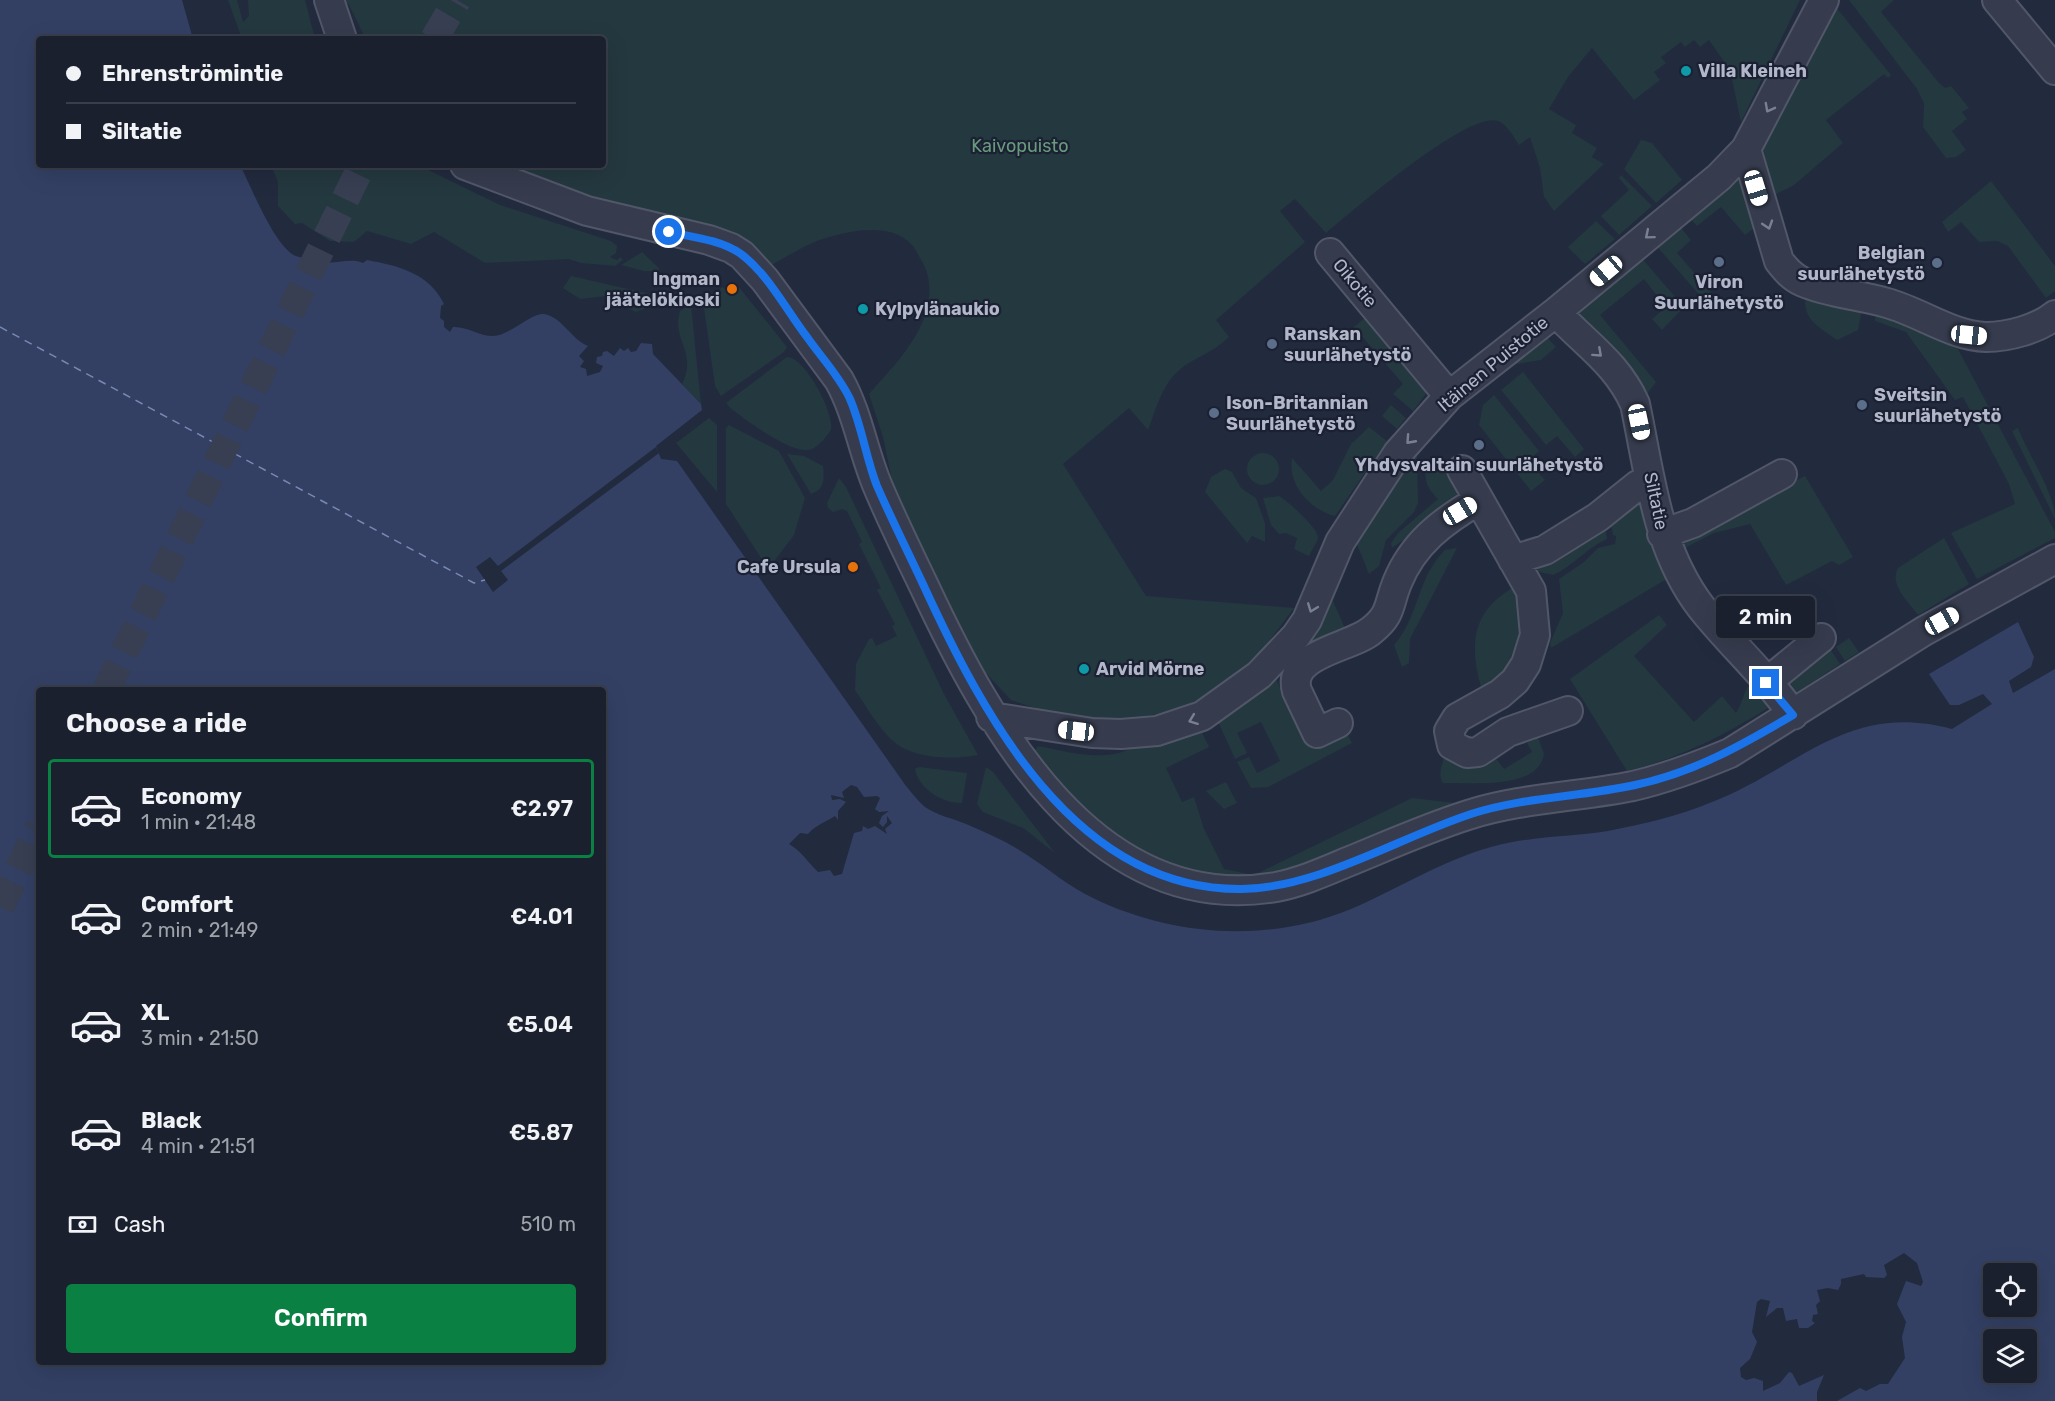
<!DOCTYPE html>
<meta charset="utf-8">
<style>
:root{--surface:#1a202e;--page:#232836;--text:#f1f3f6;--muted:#9fa3aa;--line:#383e4a;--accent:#0b8043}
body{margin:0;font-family:Rubik,sans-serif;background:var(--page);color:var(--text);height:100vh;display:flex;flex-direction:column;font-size:22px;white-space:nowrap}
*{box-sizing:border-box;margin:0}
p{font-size:20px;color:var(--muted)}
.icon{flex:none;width:33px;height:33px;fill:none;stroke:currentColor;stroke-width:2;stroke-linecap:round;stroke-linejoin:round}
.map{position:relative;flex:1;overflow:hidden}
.details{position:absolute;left:36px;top:687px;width:570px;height:678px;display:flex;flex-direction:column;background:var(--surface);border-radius:6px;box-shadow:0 6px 24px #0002,0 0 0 2px var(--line)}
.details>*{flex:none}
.banner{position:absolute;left:36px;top:36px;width:570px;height:132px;border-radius:6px;box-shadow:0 6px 24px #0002,0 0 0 2px var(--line);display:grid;align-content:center;height:132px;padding:0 30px;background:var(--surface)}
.controls{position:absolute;left:1983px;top:1263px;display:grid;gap:12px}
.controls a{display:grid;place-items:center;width:54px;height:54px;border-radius:6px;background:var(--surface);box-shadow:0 6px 24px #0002,0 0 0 2px var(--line);font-size:30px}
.end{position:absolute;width:27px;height:27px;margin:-14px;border:8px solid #1a73e8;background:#fff;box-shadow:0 0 0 3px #fff}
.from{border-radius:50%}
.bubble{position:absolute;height:42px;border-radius:6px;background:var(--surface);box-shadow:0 6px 24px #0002,0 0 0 2px var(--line);font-size:20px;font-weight:600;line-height:42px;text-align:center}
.car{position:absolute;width:18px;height:36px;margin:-18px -9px;border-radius:8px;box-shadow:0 0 4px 2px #0007;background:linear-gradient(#fff 24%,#345 0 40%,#fff 0 76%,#345 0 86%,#fff 0)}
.banner b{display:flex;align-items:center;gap:21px;height:57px;font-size:22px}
.banner b+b{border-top:2px solid var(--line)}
.banner i{width:15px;height:15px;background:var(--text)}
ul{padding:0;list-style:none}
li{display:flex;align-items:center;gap:18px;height:99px;margin:0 12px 9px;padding:0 18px;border:3px solid transparent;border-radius:6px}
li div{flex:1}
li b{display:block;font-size:22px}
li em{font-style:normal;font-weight:600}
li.current{border-color:var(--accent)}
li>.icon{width:54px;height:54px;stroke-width:1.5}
h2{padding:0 30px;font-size:27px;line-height:72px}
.pay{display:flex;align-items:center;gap:15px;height:66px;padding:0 30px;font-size:22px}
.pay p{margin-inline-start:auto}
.cta{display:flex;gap:12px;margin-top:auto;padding:12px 30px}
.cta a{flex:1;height:69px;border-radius:6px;background:var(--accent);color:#fff;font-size:24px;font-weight:600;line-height:69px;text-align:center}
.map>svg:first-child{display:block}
.green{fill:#24383f}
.water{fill:#334064;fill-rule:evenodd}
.pier{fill:#222a3e}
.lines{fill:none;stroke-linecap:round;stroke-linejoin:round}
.ferry{stroke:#7888b2;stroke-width:1.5;stroke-dasharray:8 6;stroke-linecap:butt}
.minor-tunnel{stroke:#383f53;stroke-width:28;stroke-dasharray:28 14;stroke-linecap:butt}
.minor-casing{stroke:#515769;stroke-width:32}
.minor{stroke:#363c4e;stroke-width:28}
.oneway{stroke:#7a8092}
.route{stroke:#1a73e8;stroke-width:8}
.culture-dot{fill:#0f9aa8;stroke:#1b2133;stroke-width:2}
.service-dot{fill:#5c6f8a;stroke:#1b2133;stroke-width:2}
.food-dot{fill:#e8710a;stroke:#1b2133;stroke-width:2}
.labels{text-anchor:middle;stroke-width:4.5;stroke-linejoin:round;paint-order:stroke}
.poi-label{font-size:18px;font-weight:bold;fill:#b2b7c9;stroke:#1b2133;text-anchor:start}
.park-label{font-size:18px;fill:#689b7c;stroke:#1b2133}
.street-label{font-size:18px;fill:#b2b7c9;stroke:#1b2133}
</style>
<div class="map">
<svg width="2055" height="1401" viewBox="0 0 2055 1401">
<rect width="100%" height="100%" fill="#222a3e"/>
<path class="green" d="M 228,0 L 237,0 L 243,22 L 249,16 L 248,0 L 305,0 L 315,39 L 242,39 Z
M 344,0 L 1800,0 L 1741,122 L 1730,70 L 1709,40 L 1700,47 L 1694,40 L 1685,47 L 1681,42 L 1661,57 L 1666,63 L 1654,72 L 1660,80 L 1634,100 L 1592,48 L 1568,77 L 1549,109 L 1576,125 L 1572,133 L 1597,148 L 1592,157 L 1604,164 L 1554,211 L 1544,197 L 1540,168 L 1530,137 L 1519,145 C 1514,138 1507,124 1498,121 C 1467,111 1353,211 1326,233 L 1295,199 L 1280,211 L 1305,242 L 1216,320 L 1229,337 C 1212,354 1191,358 1175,374 C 1161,388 1155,412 1148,430 L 1129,408 L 1063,464 L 1146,596 L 1294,608 L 1258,656 L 1210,693 L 1186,707 L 1130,720 L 1074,721 L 1011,700 L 968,654 L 895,495 L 883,437 L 869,394 C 890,370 917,343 926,312 C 931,295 931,278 923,263 C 919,257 916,249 911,244 C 892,223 853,230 829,237 C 806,243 788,257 767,267 L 646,216 L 489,165 L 603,165 L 603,39 L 366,39 L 349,5 Z
M 1849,0 L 1894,0 L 1881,12 L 1939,83 L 1945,88 L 1951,86 L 1969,108 L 1962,112 L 1967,119 L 1952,131 L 1966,150 L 1956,157 L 1946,158 L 1923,127 L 1924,103 L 1917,89 Z
M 1835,6 L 1891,75 L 1888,78 L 1884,74 L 1826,120 L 1843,143 L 1794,185 L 1770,197 L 1763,144 Z
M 1641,140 L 1652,143 L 1682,180 L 1656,203 L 1624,169 Z
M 271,165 L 418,165 L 500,205 L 611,241 L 617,246 L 616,253 L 610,257 L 617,260 L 620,257 L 623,260 L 615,266 L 581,263 L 569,259 L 485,263 L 434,232 L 411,244 L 367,231 L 354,242 L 330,241 L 302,223 L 295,224 L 278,206 L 278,182 Z
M 1621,175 L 1652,206 L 1619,235 L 1601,216 L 1629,190 L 1619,178 Z
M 1740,175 L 1760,224 L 1745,235 L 1721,207 L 1697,226 L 1687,215 Z
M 1991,181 L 2055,266 L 2055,291 L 2046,298 L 2008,246 L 1997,241 L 1979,242 L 1961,222 L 1948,232 L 1942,222 Z
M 1596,221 L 1615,239 L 1585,264 L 1568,247 Z
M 1677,223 L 1691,240 L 1677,253 L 1718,300 L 1710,307 L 1653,242 Z
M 642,252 L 659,268 L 659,271 L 644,271 L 621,265 Z
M 1639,255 L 1684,307 L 1662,330 L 1652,319 L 1666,307 L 1644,279 L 1600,315 L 1656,382 L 1644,398 L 1570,315 Z
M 571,276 L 650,294 L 655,299 L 648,300 L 644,309 L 636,312 L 625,307 L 618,307 L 606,296 L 580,299 L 563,288 Z
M 722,287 L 735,295 L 739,287 L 787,347 L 784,352 L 721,396 L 715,386 L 704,308 Z
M 1805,301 L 1830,302 L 1862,309 L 1858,330 L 1837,340 C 1822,329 1805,322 1805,301 Z
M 691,305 L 701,404 L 682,384 C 698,352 671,340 680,311 Z
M 1876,312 L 1945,337 L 1958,349 L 2055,532 L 2055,538 L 1977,579 L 1951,533 L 2015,504 L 2009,484 L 1963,397 L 1955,400 L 1906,332 L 1875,321 Z
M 1367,316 L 1428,391 L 1413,411 L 1393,394 L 1403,384 L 1354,327 Z
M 1546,336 L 1556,347 L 1541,360 L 1510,365 Z
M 787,357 C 804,356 835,413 831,430 C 827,436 819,446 812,449 C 794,457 745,419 730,408 L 726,403 Z
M 1523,372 L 1584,449 L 1575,457 L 1557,436 L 1546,445 L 1501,390 Z
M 1494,395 L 1539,451 L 1528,461 L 1545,480 L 1531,491 L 1479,425 L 1483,405 Z
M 1391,405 L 1406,418 L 1397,429 L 1382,416 Z
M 709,418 L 717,425 L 717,492 L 676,443 Z
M 729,425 L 779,451 L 805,498 L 794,535 L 772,564 L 765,564 L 726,504 L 726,428 Z
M 1369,427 L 1387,441 L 1335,516 C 1310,510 1287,484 1292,458 L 1321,491 L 1333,480 L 1351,444 Z
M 2018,428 C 2028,454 2055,493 2055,519 L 2012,431 Z
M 1417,453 L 1418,503 L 1414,512 L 1386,540 L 1379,566 L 1369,574 L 1356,542 L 1400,474 Z
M1247 469a16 16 0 1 1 32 0a16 16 0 1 1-32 0Z
M 787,454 L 804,456 L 823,466 C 825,479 824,490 811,494 Z
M 1435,457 L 1462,498 L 1392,548 L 1391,543 L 1398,533 L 1438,499 C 1427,488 1425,482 1425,466 Z
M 1225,469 L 1232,472 L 1241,488 L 1256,498 L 1265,523 L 1265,542 L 1252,536 L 1247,543 L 1205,492 L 1211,477 Z
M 1805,476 L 1853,557 L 1839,565 L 1832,561 L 1786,585 L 1750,524 L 1714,533 L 1683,549 L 1679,540 Z
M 839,478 L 846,487 L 944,694 L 978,755 C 953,760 911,759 892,740 C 877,726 866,706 855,690 L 856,664 L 869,639 L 872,638 L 876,646 L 897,636 L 892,626 L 895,624 L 877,590 L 881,588 L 859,544 L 862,542 L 847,511 L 842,509 L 833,512 L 828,508 L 827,503 Z
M 1279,496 C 1288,501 1319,529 1318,538 C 1317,543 1311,551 1309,556 L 1294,549 L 1297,538 L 1286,533 L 1279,534 L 1271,525 L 1263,498 Z
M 1639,497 L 1648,535 L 1670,577 L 1551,648 L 1550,643 L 1563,613 L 1559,579 L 1584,562 L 1598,548 L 1615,544 L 1616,536 L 1613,535 L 1612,529 L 1605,521 Z
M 1602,528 L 1606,532 L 1607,539 C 1586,548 1574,566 1553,575 L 1539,572 L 1537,570 Z
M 1944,538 L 1969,584 L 1918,615 C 1908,601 1889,585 1898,568 Z
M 1457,548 L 1410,639 L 1409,663 L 1402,667 L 1394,645 C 1419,617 1417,577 1445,550 Z
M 1518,585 L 1524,642 L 1502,676 L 1482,690 C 1468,643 1472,609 1518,585 Z
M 1330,594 L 1347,633 L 1294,656 Z
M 1659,615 L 1667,625 L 1634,656 L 1694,722 L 1722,696 L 1736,713 C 1743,702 1743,691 1752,681 L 1773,705 C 1723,736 1685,756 1627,771 L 1570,679 Z
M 1849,638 L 1859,652 L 1845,661 L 1836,647 Z
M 1829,647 L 1840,664 L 1794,694 L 1781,682 Z
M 1275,677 L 1307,744 L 1343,726 L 1352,743 L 1268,787 L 1251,788 L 1237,762 L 1249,757 L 1257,773 L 1280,761 L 1261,722 L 1237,733 L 1247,753 L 1235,759 L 1216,717 Z
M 1199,726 L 1209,747 L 1166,768 L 1182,802 L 1194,797 L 1204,829 L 1224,869 L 1254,875 L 1412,798 L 1455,803 C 1409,822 1365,847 1317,863 C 1226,894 1137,868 1071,799 C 1057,785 1046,768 1034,752 L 1038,746 C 1068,752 1120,767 1143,738 L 1184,732 Z
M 1538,737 L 1544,754 C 1538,791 1471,782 1443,783 C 1437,774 1443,763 1445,753 L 1495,757 L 1504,769 L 1532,752 L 1527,743 Z
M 919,767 L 967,773 L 962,803 C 943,804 918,788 915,769 Z
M 986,767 L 993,772 L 1055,853 L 1023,828 L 983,812 L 977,804 Z
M 1226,782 L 1237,803 L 1224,809 L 1206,791 Z"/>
<path class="water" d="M 0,0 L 182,0 L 193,39 L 39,39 L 39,165 L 240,165 C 250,184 275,248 296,256 C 304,259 313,257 322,261 C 332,266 350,257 363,263 L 367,260 C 399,266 429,273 444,304 L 441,306 L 440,318 L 444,321 L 444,327 L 450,332 L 453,327 C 466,326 479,336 493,336 C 509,336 532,312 544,314 C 562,317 571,339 588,346 L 579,356 L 584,361 L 580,367 L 586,369 L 587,376 L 600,372 L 603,366 L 596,363 L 597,357 L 602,356 L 603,352 L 607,351 L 614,356 L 620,348 L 624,351 L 628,348 L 631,352 L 636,351 L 641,343 L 652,344 L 653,354 L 701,404 L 702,410 L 656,446 L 661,459 L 677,461 L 906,786 C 912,793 918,801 925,807 C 938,816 952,818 966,824 C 987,833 1008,842 1027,855 C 1049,869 1069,887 1093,898 C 1173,937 1269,943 1351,909 C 1398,889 1441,861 1491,847 C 1530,836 1569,837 1608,831 C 1643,824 1679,816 1712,802 C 1801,767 1847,701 1952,729 L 1992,704 L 1983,694 L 1959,705 L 1950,705 L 1929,674 L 2018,622 L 2034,657 L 2031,667 L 2009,681 L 2013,693 L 2055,669 L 2055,1401 L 1837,1401 L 1860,1388 L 1866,1391 L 1880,1384 L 1888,1384 L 1905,1358 L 1902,1337 L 1906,1322 L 1897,1304 L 1906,1281 L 1921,1286 L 1923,1282 L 1917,1263 L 1904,1253 L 1884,1265 L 1887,1275 L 1884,1278 L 1866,1277 L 1864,1274 L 1841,1279 L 1841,1284 L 1838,1290 L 1828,1288 L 1817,1290 L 1820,1301 L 1816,1305 L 1818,1314 L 1813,1315 L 1812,1321 L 1815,1323 L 1808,1328 L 1799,1328 L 1797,1319 L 1786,1321 L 1783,1308 L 1777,1308 L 1766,1317 L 1770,1301 L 1761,1299 L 1757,1302 L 1752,1332 L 1757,1342 L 1750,1359 L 1740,1368 L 1741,1377 L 1746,1380 L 1754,1378 L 1763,1381 L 1763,1391 L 1780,1383 L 1789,1372 L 1792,1373 L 1799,1386 L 1824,1375 L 1817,1392 L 1817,1401 L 0,1401 ZM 39,690 L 603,690 L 603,1362 L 39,1362 ZM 851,785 L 857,787 L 864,797 L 877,796 L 880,798 L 875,809 L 879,812 L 889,811 L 882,816 L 879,823 L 883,827 L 887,822 L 887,816 L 892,823 L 885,829 L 887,834 L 875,826 L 868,829 L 863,826 L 862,831 L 854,833 L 842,874 L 834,876 L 830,870 L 818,872 C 807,861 801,851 789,844 L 800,833 L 808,834 C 813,827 827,821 835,816 L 838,820 L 838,811 L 846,802 L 840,799 L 832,800 L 831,795 L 844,798 L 842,792 ZM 1994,1274 L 2026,1274 L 2026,1306 L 1994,1306 ZM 1994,1340 L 2026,1340 L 2026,1372 L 1994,1372 Z"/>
<path class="pier" d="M 656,447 L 659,453 L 501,571 L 508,580 L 493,592 L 476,567 L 490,557 L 498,566 Z"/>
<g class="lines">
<path class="ferry" d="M 0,327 L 474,583 L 485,580"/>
<path class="minor-tunnel" d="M 434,39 L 457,0
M 106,690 L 362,165
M 0,907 L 39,827"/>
<defs>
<path id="minor" d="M 329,0 L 342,39
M 1997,0 L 2055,70
M 1746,149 L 1779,261 C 1786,270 1792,277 1803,282 C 1828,293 1860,295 1887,303 C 1920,312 1952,336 1986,337 C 2008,337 2038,329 2055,315
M 465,165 L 587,211 L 709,240 L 731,248 L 742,255 L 765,280 L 839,380 C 858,414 863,452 878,487 C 892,520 908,553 924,586 C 988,723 1093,918 1276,887 C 1302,882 1326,871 1350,861 C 1389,845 1427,828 1468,815 C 1521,798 1578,797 1633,786 C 1667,778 1699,766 1730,753 L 1924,631 L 2055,559
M 1330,253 L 1449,396
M 1556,312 C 1585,344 1617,363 1635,404 C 1650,474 1656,548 1701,607 C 1730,644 1767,676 1793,715
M 1462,470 L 1531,591 L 1535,635 L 1526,664 L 1515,681 L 1500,694 L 1457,718 L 1449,731 L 1452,745 L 1467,753 L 1478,752 L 1508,732 L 1568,711
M 1662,534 L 1693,523 L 1782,474
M 1513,560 L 1545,550 L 1598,517 L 1638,485 L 1651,486
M 1766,683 L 1821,638
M 991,717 L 1092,733 L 1121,734 L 1157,731 L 1202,716 L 1259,675 L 1296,636 L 1307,620 L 1340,542 L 1398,453 L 1449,396 L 1556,312 L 1719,177 L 1746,149 L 1824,0
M 1338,723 L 1317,733 L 1297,691 C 1286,653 1352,648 1372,630 C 1392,614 1388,605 1397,583 C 1413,543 1443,521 1479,500"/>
</defs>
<use href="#minor" class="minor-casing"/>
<use href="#minor" class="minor"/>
</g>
<defs><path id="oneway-chevron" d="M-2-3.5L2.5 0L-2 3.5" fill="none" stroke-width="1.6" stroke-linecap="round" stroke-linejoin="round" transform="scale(1.5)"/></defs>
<g class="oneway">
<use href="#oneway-chevron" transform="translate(1769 108) rotate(118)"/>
<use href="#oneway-chevron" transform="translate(1768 225) rotate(72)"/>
<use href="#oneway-chevron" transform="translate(1649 235) rotate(140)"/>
<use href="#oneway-chevron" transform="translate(1598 353) rotate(42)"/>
<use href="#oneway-chevron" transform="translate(1410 440) rotate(132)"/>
<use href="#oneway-chevron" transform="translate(1312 608) rotate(111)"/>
<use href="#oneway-chevron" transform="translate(1193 720) rotate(159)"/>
</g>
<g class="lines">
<path class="route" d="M 669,232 C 693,237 721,240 741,254 C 768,274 787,311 807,337 C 821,357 840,377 850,399 C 862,427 866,458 877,486 C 891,518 907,550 922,582 C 982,713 1074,891 1242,889 C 1318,888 1398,838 1471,814 C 1524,797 1580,797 1635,785 C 1693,773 1742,745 1793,715 L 1766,683"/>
</g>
<g class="culture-dot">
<circle cx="1686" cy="71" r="6"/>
<circle cx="863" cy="309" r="6"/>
<circle cx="1084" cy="669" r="6"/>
</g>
<g class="service-dot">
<circle cx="1719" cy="262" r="6"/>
<circle cx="1937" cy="263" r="6"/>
<circle cx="1272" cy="344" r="6"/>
<circle cx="1862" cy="405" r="6"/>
<circle cx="1214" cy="413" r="6"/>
<circle cx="1479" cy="445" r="6"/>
</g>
<g class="food-dot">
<circle cx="732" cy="289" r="6"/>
<circle cx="853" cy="567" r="6"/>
</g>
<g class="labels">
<g class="poi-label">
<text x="1698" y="77">Villa Kleineh</text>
<text x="1925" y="259" text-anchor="end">Belgian<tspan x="1925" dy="21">suurlähetystö</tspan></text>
<text x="720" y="285" text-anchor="end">Ingman<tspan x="720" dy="21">jäätelökioski</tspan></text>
<text x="1719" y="288" text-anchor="middle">Viron<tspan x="1719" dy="21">Suurlähetystö</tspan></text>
<text x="875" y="315">Kylpylänaukio</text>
<text x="1284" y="340">Ranskan<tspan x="1284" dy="21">suurlähetystö</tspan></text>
<text x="1874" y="401">Sveitsin<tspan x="1874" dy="21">suurlähetystö</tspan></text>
<text x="1226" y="409">Ison-Britannian<tspan x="1226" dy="21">Suurlähetystö</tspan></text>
<text x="1479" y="471" text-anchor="middle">Yhdysvaltain suurlähetystö</text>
<text x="841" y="573" text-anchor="end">Cafe Ursula</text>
<text x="1096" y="675">Arvid Mörne</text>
</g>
<g class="park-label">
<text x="1020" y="152">Kaivopuisto</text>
</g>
<g class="street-label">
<text transform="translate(1355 283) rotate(50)" y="6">Oikotie</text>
<text transform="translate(1493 364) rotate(-40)" y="6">Itäinen Puistotie</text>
<text transform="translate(1656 501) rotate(78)" y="6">Siltatie</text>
</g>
</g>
</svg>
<div class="controls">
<a><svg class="icon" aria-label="locate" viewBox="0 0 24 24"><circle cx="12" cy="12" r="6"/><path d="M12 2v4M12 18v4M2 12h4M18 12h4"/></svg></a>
<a><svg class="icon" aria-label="layers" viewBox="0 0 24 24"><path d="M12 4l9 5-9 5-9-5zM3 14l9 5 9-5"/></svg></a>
</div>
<i class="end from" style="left:669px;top:232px"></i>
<i class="end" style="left:1766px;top:683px"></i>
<div class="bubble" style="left:1716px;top:596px;width:99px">2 min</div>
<i class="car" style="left:1756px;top:188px;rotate:163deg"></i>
<i class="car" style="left:1606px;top:271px;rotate:230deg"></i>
<i class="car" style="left:1969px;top:335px;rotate:96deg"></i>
<i class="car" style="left:1639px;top:422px;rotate:168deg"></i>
<i class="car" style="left:1460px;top:511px;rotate:59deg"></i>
<i class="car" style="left:1942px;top:621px;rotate:61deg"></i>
<i class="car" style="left:1076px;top:731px;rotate:277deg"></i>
<div class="banner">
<b><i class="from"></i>Ehrenströmintie</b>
<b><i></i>Siltatie</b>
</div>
<section class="details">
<h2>Choose a ride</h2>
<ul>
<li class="current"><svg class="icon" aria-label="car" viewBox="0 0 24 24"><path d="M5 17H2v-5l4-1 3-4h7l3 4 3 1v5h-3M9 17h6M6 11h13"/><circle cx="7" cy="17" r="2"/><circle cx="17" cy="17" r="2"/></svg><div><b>Economy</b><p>1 min · 21:48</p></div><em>€2.97</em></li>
<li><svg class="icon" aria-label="car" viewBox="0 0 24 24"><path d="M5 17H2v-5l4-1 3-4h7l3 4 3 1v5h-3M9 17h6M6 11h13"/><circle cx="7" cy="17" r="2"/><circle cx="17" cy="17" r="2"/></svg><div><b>Comfort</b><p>2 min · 21:49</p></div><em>€4.01</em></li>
<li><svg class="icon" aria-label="car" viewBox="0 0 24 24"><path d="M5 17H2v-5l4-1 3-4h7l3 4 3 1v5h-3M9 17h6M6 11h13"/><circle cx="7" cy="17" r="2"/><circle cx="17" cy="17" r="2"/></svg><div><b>XL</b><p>3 min · 21:50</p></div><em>€5.04</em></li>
<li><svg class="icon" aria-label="car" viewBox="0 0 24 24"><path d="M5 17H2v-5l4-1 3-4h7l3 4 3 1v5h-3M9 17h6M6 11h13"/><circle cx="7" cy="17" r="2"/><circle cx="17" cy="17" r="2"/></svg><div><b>Black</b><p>4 min · 21:51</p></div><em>€5.87</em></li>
</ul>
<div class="pay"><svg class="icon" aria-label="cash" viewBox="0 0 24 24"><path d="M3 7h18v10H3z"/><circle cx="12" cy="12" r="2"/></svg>Cash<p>510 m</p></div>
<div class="cta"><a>Confirm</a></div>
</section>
</div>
